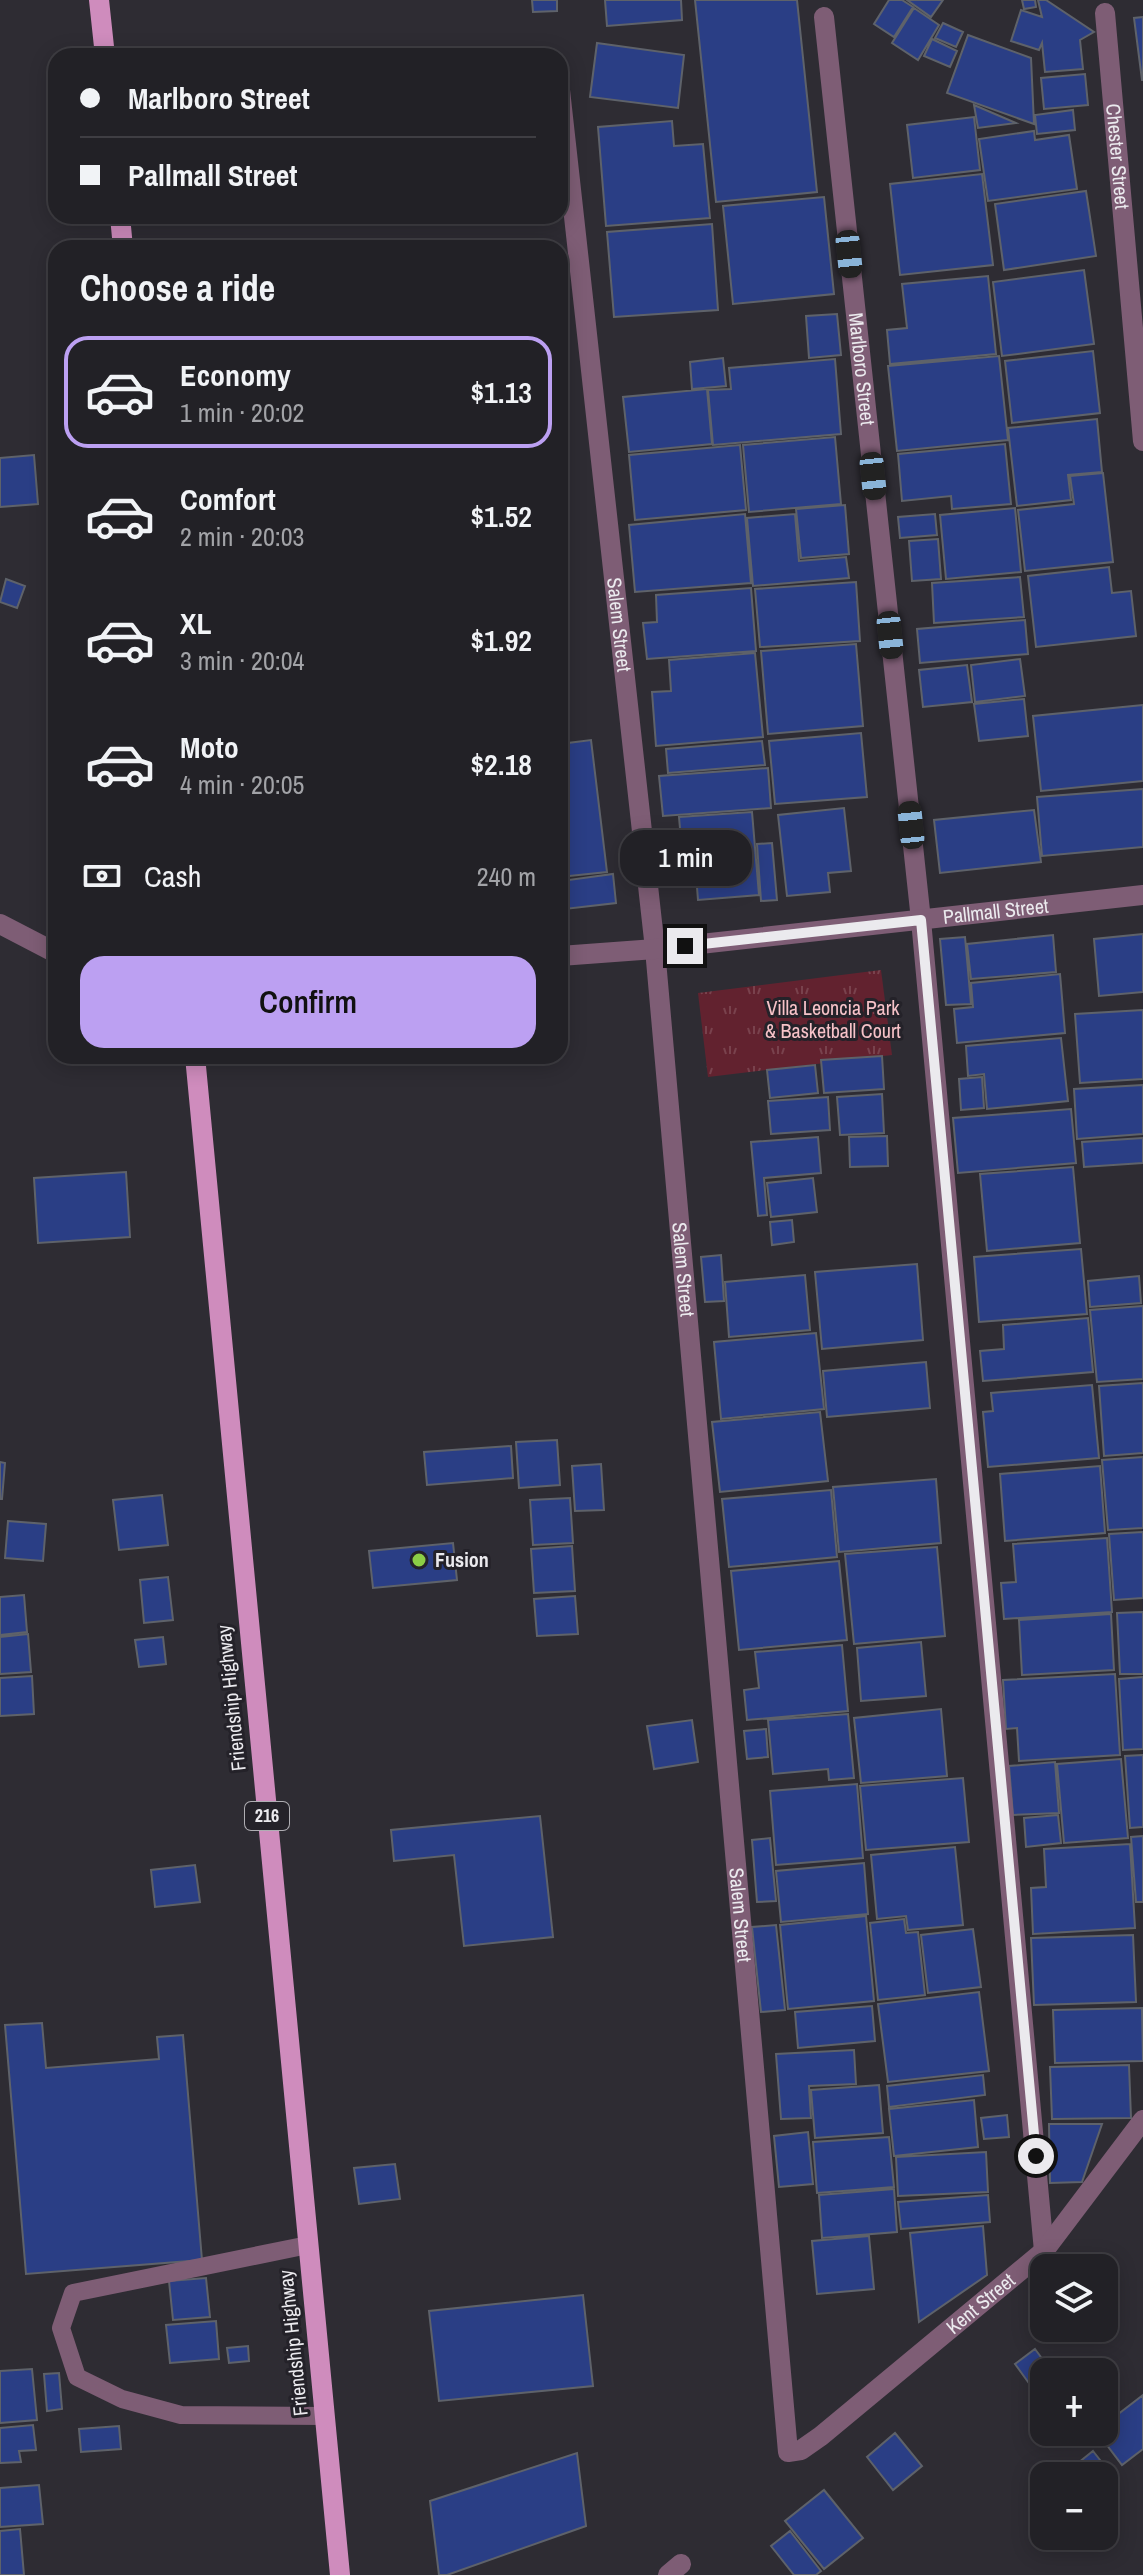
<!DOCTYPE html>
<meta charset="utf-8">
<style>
:root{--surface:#222126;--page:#2a292e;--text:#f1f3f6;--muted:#a2a3a7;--line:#3f3e43;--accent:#bca0f2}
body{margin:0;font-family:"Archivo Narrow",sans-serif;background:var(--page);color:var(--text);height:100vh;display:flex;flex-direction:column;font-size:30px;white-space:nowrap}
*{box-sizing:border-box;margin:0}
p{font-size:26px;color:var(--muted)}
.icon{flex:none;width:44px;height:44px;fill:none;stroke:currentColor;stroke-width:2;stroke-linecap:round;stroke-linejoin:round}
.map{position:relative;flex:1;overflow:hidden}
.drawer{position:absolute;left:48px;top:240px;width:520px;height:824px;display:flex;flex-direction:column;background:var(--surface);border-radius:24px;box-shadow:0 4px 20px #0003,0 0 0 2px var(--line)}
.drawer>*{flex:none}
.hud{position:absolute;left:48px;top:48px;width:520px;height:176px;border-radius:24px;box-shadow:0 4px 20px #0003,0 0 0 2px var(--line);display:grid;align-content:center;height:176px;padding:0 32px;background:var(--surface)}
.buttons{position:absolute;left:1030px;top:2254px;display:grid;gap:16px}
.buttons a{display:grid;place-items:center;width:88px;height:88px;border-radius:16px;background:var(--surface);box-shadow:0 4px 20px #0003,0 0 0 2px var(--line);font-size:40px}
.end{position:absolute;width:36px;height:36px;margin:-18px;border:10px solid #ebeaee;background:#111;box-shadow:0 0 0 4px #111}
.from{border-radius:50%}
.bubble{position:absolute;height:56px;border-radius:24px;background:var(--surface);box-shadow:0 4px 20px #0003,0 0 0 2px var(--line);font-size:26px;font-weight:600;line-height:56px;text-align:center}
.car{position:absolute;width:24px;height:48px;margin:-24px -12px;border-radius:10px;box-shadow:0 0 6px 2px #0007;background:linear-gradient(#222 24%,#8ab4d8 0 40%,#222 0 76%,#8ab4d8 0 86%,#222 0)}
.hud b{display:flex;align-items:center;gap:28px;height:76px;font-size:30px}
.hud b+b{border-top:2px solid var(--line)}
.hud i{width:20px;height:20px;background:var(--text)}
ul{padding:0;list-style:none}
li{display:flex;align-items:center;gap:24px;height:112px;margin:0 16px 12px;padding:0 16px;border:4px solid transparent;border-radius:24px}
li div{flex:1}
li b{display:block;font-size:30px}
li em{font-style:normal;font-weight:600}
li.current{border-color:var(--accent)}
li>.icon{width:72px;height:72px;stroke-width:1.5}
h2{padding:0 32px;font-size:36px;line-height:96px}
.pay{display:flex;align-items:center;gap:20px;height:88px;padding:0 32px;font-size:30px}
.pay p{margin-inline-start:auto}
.action{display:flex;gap:16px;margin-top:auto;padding:16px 32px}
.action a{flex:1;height:92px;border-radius:24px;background:var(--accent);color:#111;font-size:32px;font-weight:600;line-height:92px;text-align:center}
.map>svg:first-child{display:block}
.park{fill:url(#park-tufts)}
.building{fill:#2a3e85;stroke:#5e626a;stroke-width:2}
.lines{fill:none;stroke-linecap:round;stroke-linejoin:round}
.lane{stroke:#7e5d75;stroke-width:18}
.street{stroke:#7e5d75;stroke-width:20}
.primary{stroke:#cf8cbd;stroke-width:20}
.route{stroke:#ebeaee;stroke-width:10}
.poi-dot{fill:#8bce46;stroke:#242229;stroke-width:3}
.labels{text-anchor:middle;stroke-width:6;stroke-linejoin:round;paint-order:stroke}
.shield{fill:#242229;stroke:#afaeb3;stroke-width:2}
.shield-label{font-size:18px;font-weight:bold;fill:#ebeaee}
.street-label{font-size:20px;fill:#ebeaee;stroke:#242229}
.park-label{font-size:20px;fill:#f7c2c8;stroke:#242229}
.poi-label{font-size:20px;font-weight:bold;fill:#ebeaee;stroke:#242229;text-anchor:start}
</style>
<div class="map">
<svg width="1143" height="2575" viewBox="0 0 1143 2575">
<defs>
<pattern id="park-tufts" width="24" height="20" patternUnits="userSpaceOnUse" patternTransform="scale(2)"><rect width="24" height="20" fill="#62222f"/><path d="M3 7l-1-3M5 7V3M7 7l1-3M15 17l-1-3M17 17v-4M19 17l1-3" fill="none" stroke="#79424d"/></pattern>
</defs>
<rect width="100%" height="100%" fill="#2e2c33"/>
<path class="park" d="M 881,970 L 892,1055 L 708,1077 L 698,993 Z"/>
<path class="building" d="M 532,0 L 557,0 L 557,11 L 533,12 Z
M 605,0 L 681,0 L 682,20 L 607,26 Z
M 695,0 L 797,0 L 817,192 L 716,202 Z
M 889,0 L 902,0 L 913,7 L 894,37 L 874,24 Z
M 907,0 L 943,0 L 931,17 Z
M 1022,0 L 1035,0 L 1036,7 L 1024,9 Z
M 1038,0 L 1046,0 L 1094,32 L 1080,40 L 1083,69 L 1045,72 L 1042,43 L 1039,50 L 1011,41 L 1021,10 L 1042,17 Z
M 914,8 L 939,25 L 918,60 L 892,43 Z
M 1143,17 L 1143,80 L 1142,80 L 1134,18 Z
M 943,23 L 963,32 L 956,47 L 935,38 Z
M 968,35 L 1031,58 L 1034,124 L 947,93 Z
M 932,39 L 957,51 L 950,67 L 924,56 Z
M 597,43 L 684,55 L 678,108 L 590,97 Z
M 1085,74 L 1088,105 L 1044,109 L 1041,78 Z
M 974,105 L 1016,123 L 978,128 Z
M 1073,110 L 1075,130 L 1037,134 L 1035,115 Z
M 974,117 L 980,170 L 913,178 L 907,125 Z
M 672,121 L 674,146 L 703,144 L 710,218 L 606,226 L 598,127 Z
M 1034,131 L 1035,140 L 1069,135 L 1077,189 L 988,201 L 979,139 Z
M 982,174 L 993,265 L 900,275 L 890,184 Z
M 1086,191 L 1096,256 L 1004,270 L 995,204 Z
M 824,197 L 834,294 L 733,304 L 723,206 Z
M 712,224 L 718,310 L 614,317 L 607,232 Z
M 1084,270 L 1094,344 L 1002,356 L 993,282 Z
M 988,276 L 996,354 L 890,364 L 887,330 L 907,328 L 902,284 Z
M 837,314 L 841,355 L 809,358 L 806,316 Z
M 1093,351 L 1100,413 L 1012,423 L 1005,361 Z
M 999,356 L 1008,440 L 897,451 L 888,366 Z
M 723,358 L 726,386 L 692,389 L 690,362 Z
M 835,359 L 841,434 L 713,445 L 708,390 L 731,389 L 729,368 Z
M 707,389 L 712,444 L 629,452 L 623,397 Z
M 1097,419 L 1102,472 L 1068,475 L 1071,500 L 1017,506 L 1008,428 Z
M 835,437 L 841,504 L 749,512 L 743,445 Z
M 1005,444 L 1011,504 L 952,509 L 951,496 L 902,501 L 898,454 Z
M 740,445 L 746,510 L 635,520 L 629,455 Z
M 34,455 L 38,504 L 0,507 L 0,458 Z
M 1103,473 L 1113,562 L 1025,571 L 1018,510 L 1074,504 L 1070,476 Z
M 845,505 L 849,554 L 801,558 L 796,509 Z
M 1015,508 L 1021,572 L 946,579 L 940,515 Z
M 745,514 L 751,583 L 635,592 L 629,525 Z
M 795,514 L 799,561 L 846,557 L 849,578 L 753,586 L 747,518 Z
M 935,514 L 937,535 L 900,538 L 898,517 Z
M 938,539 L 941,579 L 912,581 L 909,541 Z
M 1109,567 L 1112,593 L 1131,591 L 1136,636 L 1036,647 L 1028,576 Z
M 1020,577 L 1024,617 L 934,623 L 932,583 Z
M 6,579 L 25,586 L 17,608 L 0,602 Z
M 856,582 L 860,641 L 760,647 L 755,589 Z
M 751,588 L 756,651 L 647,659 L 643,623 L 657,622 L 656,595 Z
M 1025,620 L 1028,654 L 920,663 L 917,629 Z
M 856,644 L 863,726 L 768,734 L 761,651 Z
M 755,653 L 763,737 L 656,746 L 652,692 L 671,691 L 669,660 Z
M 1020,659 L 1025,696 L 975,702 L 971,665 Z
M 967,665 L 972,702 L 923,707 L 919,670 Z
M 1024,699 L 1028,736 L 979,741 L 974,704 Z
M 1143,705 L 1143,781 L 1041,791 L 1033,716 Z
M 861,733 L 867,797 L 775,804 L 769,741 Z
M 591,740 L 607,872 L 560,877 L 560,744 Z
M 762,741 L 765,765 L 668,773 L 666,749 Z
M 768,768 L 771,808 L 663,816 L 659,776 Z
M 1143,789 L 1143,847 L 1042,856 L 1037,797 Z
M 844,808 L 851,871 L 828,873 L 830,892 L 787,896 L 778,815 Z
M 1034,810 L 1041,862 L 940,873 L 934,820 Z
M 752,812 L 759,895 L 698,900 L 695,862 L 683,863 L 679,817 Z
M 772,843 L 777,900 L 761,901 L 757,844 Z
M 613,874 L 616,903 L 565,909 L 561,881 Z
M 1143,934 L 1143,992 L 1099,996 L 1094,939 Z
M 1053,935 L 1056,972 L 971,979 L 967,944 Z
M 965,937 L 971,1004 L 946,1005 L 940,939 Z
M 1060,974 L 1065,1033 L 957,1043 L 954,1009 L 973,1007 L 971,983 Z
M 1143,1010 L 1143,1079 L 1080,1083 L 1075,1014 Z
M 1061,1038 L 1068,1101 L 987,1109 L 984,1074 L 968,1076 L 966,1046 Z
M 882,1056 L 884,1089 L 824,1093 L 821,1060 Z
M 815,1065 L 818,1093 L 770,1098 L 767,1070 Z
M 982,1077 L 984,1108 L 961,1110 L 959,1079 Z
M 1143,1085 L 1143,1134 L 1077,1139 L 1074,1089 Z
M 882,1094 L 884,1133 L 840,1135 L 837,1097 Z
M 828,1097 L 830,1130 L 771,1134 L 768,1101 Z
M 1071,1109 L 1076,1163 L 958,1173 L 953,1118 Z
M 887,1136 L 888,1166 L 850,1167 L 849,1137 Z
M 818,1137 L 821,1173 L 764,1178 L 767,1215 L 758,1216 L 751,1142 Z
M 1143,1138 L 1143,1163 L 1084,1167 L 1082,1142 Z
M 1073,1167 L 1080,1243 L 987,1251 L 980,1174 Z
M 126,1172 L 130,1237 L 38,1243 L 34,1178 Z
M 813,1178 L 817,1212 L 771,1217 L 767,1183 Z
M 792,1220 L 794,1242 L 772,1245 L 770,1222 Z
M 1081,1249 L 1087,1314 L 979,1322 L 974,1257 Z
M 721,1255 L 724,1301 L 705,1302 L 701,1257 Z
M 917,1264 L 923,1340 L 822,1349 L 815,1272 Z
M 805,1275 L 810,1330 L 729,1337 L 725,1282 Z
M 1139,1276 L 1141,1303 L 1090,1307 L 1088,1281 Z
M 1143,1306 L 1143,1379 L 1097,1382 L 1090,1310 Z
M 1088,1318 L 1093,1372 L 983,1381 L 980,1351 L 1004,1349 L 1003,1325 Z
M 816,1333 L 824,1409 L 721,1419 L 714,1342 Z
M 926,1362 L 930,1408 L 827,1417 L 823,1371 Z
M 1143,1383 L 1143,1453 L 1104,1456 L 1099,1386 Z
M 1092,1385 L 1099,1458 L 988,1467 L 983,1412 L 993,1411 L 991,1393 Z
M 820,1412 L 828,1481 L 720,1492 L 712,1422 Z
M 557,1440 L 560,1485 L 519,1488 L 516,1442 Z
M 511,1446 L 513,1478 L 427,1485 L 424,1452 Z
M 1143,1457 L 1143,1528 L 1108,1530 L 1102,1460 Z
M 0,1462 L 5,1463 L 2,1499 L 0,1499 Z
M 601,1464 L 604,1510 L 575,1511 L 572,1466 Z
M 1100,1466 L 1105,1533 L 1005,1541 L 1000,1474 Z
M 936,1479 L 941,1543 L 839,1552 L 833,1487 Z
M 831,1490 L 837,1557 L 729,1567 L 722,1499 Z
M 162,1495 L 168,1545 L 119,1550 L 113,1500 Z
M 570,1498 L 573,1543 L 533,1545 L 530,1500 Z
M 8,1521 L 46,1524 L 43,1561 L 5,1558 Z
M 1143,1532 L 1143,1598 L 1114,1600 L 1109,1534 Z
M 1107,1538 L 1112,1612 L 1004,1619 L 1001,1583 L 1016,1582 L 1013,1544 Z
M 453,1543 L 457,1580 L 373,1588 L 369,1551 Z
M 572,1546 L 575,1591 L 534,1593 L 531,1549 Z
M 937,1547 L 945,1636 L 854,1644 L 845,1554 Z
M 839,1561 L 847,1640 L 739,1650 L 731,1571 Z
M 168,1577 L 173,1620 L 144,1623 L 140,1580 Z
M 24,1595 L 27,1632 L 0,1635 L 0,1597 Z
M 575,1596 L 578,1634 L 537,1636 L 534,1599 Z
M 1143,1612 L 1143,1674 L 1120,1674 L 1117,1613 Z
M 1111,1614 L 1114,1670 L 1022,1675 L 1019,1620 Z
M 28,1634 L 31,1672 L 0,1674 L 0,1637 Z
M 163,1637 L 166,1664 L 139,1667 L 135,1640 Z
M 921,1642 L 926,1696 L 861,1701 L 857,1648 Z
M 842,1645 L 848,1711 L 747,1720 L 744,1690 L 759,1688 L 755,1652 Z
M 1115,1674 L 1120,1755 L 1019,1761 L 1017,1728 L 1006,1729 L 1003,1680 Z
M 32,1676 L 34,1714 L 0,1716 L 0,1678 Z
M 1143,1677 L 1143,1749 L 1123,1750 L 1119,1679 Z
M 941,1709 L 947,1776 L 861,1783 L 854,1718 Z
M 848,1714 L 854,1778 L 829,1780 L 828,1769 L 773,1774 L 768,1720 Z
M 692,1720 L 698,1762 L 654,1769 L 647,1726 Z
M 766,1729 L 768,1757 L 747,1759 L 744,1731 Z
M 1143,1755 L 1143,1827 L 1130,1828 L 1125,1756 Z
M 1121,1759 L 1128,1838 L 1064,1843 L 1057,1764 Z
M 1055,1762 L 1059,1813 L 1013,1815 L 1009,1766 Z
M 963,1778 L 969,1842 L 866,1850 L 860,1786 Z
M 857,1784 L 863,1858 L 776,1865 L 770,1791 Z
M 1058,1815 L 1061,1843 L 1026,1847 L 1024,1818 Z
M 540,1816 L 553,1937 L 464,1946 L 454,1855 L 394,1861 L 391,1830 Z
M 1143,1836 L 1143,1902 L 1136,1902 L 1131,1837 Z
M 770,1838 L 776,1901 L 757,1902 L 752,1840 Z
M 1130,1844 L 1135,1928 L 1033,1934 L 1031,1888 L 1046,1887 L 1044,1849 Z
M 955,1847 L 963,1925 L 908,1930 L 906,1916 L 877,1919 L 871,1855 Z
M 864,1863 L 868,1914 L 781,1922 L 776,1871 Z
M 195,1865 L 200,1902 L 155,1907 L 151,1870 Z
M 866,1916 L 874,2001 L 788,2009 L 780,1925 Z
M 904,1919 L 906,1933 L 918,1932 L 925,1995 L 878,2000 L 870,1923 Z
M 776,1925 L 785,2010 L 761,2012 L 752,1927 Z
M 973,1929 L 981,1987 L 928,1993 L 921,1935 Z
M 1133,1935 L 1136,2002 L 1034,2005 L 1031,1938 Z
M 979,1992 L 989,2071 L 888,2082 L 878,2004 Z
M 872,2006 L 875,2041 L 798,2048 L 795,2012 Z
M 1142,2008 L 1143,2061 L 1055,2063 L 1053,2010 Z
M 42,2023 L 46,2068 L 159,2059 L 157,2037 L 183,2035 L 202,2260 L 26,2274 L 5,2025 Z
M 854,2050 L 856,2084 L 809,2086 L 811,2118 L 781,2119 L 776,2054 Z
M 1129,2065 L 1131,2118 L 1052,2119 L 1050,2067 Z
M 983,2075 L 985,2095 L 889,2107 L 887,2086 Z
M 879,2085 L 883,2133 L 815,2138 L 811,2090 Z
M 974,2100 L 978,2147 L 894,2156 L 889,2109 Z
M 1007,2115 L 1009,2137 L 984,2139 L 981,2118 Z
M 1049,2124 L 1102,2124 L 1082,2182 L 1050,2183 Z
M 808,2132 L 813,2184 L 779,2187 L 774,2136 Z
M 889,2137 L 894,2187 L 817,2193 L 813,2142 Z
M 986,2152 L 988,2192 L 898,2196 L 896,2157 Z
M 395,2164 L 400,2199 L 359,2204 L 354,2168 Z
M 894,2189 L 897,2232 L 822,2238 L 819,2195 Z
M 988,2195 L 990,2222 L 901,2229 L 898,2202 Z
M 983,2226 L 987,2275 L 919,2322 L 910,2233 Z
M 869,2236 L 874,2289 L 817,2294 L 812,2241 Z
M 206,2278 L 210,2317 L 173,2320 L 169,2281 Z
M 583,2295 L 593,2386 L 439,2401 L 429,2311 Z
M 216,2321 L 219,2359 L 170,2363 L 166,2325 Z
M 248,2346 L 249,2361 L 229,2363 L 227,2348 Z
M 1035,2349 L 1052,2372 L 1044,2372 L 1044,2404 L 1015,2364 Z
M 32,2369 L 37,2420 L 0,2423 L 0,2371 Z
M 59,2373 L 62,2409 L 47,2411 L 44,2374 Z
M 1143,2395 L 1143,2449 L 1122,2465 L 1097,2432 L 1104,2432 L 1104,2425 Z
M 33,2425 L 36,2450 L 19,2451 L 21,2462 L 0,2463 L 0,2428 Z
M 119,2426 L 121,2449 L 81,2452 L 79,2429 Z
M 895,2433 L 922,2466 L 893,2490 L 867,2457 Z
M 1093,2451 L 1118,2483 L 1104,2493 L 1104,2476 L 1063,2475 Z
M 577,2453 L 586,2526 L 447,2575 L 439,2575 L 430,2501 Z
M 39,2485 L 43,2524 L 0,2527 L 0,2488 Z
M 824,2490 L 863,2538 L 824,2569 L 785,2521 Z
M 20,2529 L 24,2575 L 0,2575 L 0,2531 Z
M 790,2531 L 821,2571 L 816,2575 L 794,2575 L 771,2546 Z"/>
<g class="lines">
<path class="lane" d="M 308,2245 L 73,2293 L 61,2328 L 77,2377 L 122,2399 L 181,2415 L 324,2416"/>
<g class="street">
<path id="s1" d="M 1105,13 L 1143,441"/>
<path id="s2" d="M 824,17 L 921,920 L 1044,2251"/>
<path id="s3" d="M 560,90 L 655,949 L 788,2452 L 801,2450 L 821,2436 L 1044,2251 L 1143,2120"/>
<path d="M 0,924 L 56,953"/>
<path id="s4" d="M 560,956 L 655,949 L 1143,895"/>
<path d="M 668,2575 L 681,2564"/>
</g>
<path class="primary" d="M 99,0 L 105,56
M 120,216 L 123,248
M 195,1056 L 340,2575"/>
</g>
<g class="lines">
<path class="route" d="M 685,946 L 921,920 L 1036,2156"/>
</g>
<circle class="poi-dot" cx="419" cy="1560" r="8"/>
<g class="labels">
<rect class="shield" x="245" y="1802" width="44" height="28" rx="6"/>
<g class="shield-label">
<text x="267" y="1822">216</text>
</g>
<g class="street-label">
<text dy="7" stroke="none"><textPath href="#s1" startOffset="144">Chester Street</textPath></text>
<text dy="7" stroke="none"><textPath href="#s2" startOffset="354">Marlboro Street</textPath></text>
<text dy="7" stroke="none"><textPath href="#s3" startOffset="538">Salem Street</textPath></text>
<text dy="7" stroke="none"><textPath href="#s4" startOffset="438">Pallmall Street</textPath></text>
<text dy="7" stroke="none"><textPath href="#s3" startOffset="1186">Salem Street</textPath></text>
<text transform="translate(231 1698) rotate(-96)" y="7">Friendship Highway</text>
<text dy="7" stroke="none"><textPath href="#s3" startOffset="1834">Salem Street</textPath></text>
<text dy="7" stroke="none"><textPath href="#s3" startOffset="2618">Kent Street</textPath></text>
<text transform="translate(293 2343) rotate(-96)" y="7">Friendship Highway</text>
</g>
<g class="park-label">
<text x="833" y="1015">Villa Leoncia Park<tspan x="833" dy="23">&amp; Basketball Court</tspan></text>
</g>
<g class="poi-label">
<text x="435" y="1567">Fusion</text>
</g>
</g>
</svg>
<div class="buttons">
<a><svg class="icon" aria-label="layers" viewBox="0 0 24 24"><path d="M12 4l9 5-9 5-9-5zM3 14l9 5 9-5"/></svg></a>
<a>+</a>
<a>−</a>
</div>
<i class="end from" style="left:1036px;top:2156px"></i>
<i class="end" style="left:685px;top:946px"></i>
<div class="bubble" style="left:620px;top:830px;width:132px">1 min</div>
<i class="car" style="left:849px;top:254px;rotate:174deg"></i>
<i class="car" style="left:873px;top:476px;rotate:174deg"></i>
<i class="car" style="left:890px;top:635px;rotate:174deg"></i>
<i class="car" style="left:911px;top:825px;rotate:354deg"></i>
<div class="hud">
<b><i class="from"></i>Marlboro Street</b>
<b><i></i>Pallmall Street</b>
</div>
<section class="drawer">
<h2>Choose a ride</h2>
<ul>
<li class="current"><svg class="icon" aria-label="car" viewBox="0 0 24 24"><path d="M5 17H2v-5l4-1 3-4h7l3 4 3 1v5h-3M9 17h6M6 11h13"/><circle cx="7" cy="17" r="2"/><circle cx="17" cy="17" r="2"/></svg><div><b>Economy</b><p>1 min · 20:02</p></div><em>$1.13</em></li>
<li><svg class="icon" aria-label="car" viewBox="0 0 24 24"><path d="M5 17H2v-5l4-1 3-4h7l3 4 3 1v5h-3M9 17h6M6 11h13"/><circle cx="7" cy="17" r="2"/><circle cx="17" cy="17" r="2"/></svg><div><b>Comfort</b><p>2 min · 20:03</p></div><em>$1.52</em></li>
<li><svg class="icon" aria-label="car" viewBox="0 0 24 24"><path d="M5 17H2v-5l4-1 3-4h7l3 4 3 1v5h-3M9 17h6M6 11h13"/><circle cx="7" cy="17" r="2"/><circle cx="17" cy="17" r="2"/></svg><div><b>XL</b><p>3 min · 20:04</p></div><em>$1.92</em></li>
<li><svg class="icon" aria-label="car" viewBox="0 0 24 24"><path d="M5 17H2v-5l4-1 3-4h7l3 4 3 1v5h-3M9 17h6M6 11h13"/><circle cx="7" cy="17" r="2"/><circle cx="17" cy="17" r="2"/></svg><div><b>Moto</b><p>4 min · 20:05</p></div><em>$2.18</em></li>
</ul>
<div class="pay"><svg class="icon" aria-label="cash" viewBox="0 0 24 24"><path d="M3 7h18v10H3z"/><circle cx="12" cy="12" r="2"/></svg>Cash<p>240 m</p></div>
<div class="action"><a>Confirm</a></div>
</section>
</div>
